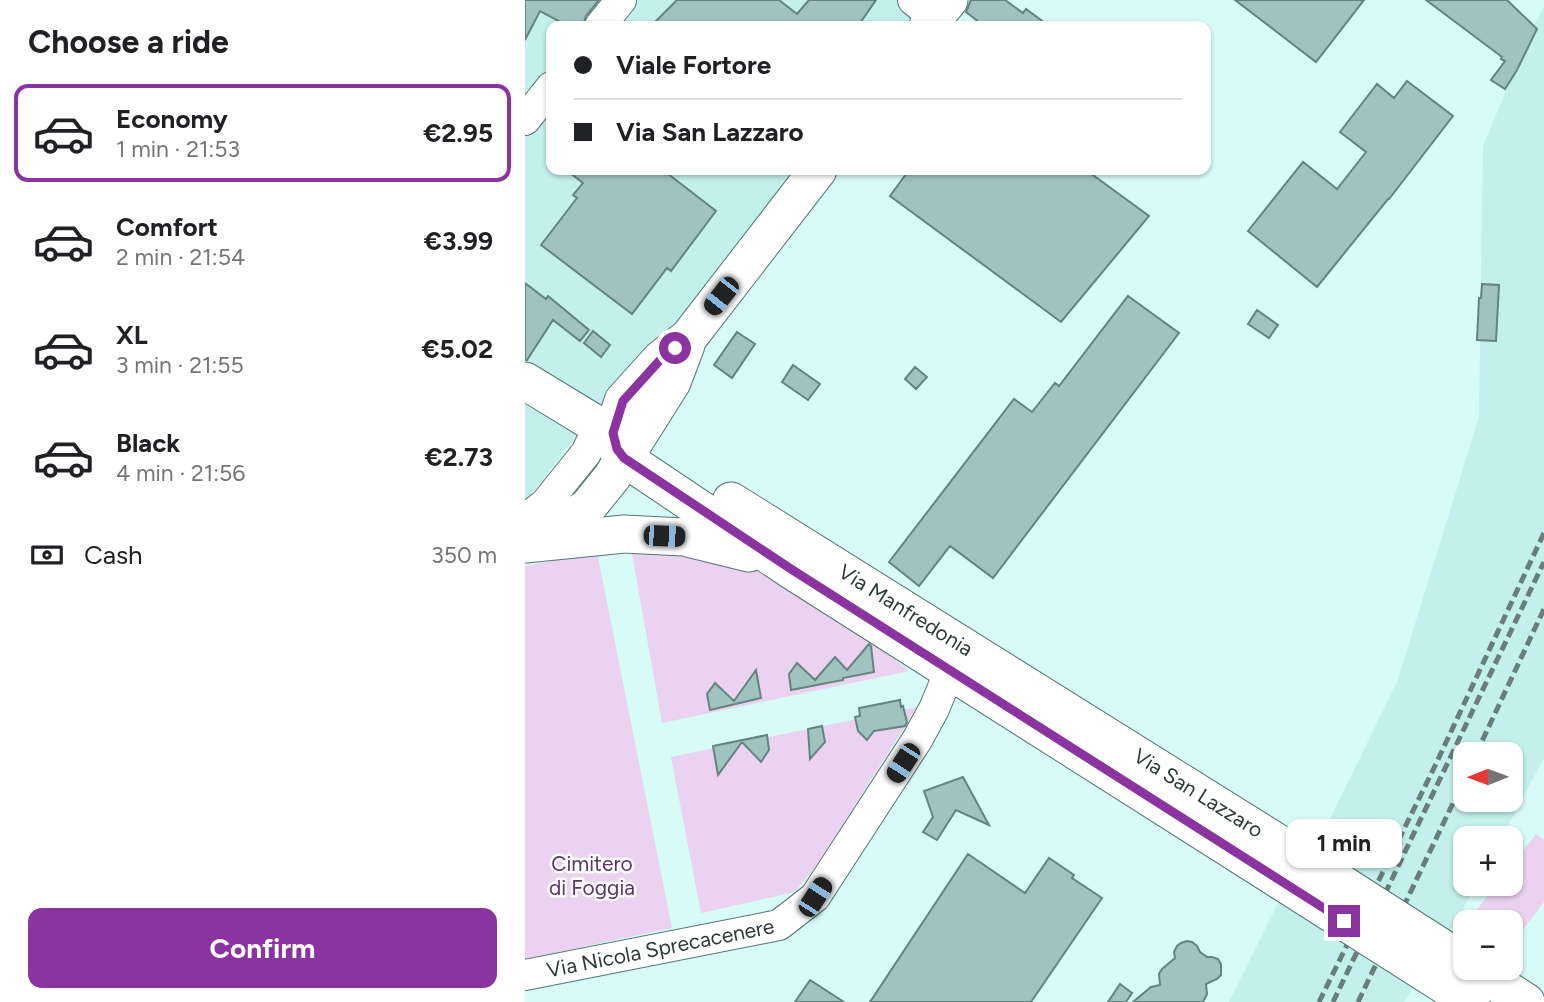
<!DOCTYPE html>
<meta charset="utf-8">
<style>
:root{--surface:#fff;--page:#f2f2f2;--text:#202124;--muted:#757577;--line:#e0e0e0;--accent:#8b34a1}
body{margin:0;font-family:Figtree,sans-serif;background:var(--page);color:var(--text);height:100vh;display:flex;flex-direction:column;font-size:26px;white-space:nowrap}
*{box-sizing:border-box;margin:0}
p{font-size:23px;color:var(--muted)}
.icon{flex:none;width:38px;height:38px;fill:none;stroke:currentColor;stroke-width:2;stroke-linecap:round;stroke-linejoin:round}
.map{position:relative;flex:1;overflow:hidden}
.drawer{display:flex;flex-direction:column;background:var(--surface);width:525px}
.drawer>*{flex:none}
.hud{position:absolute;left:21px;top:21px;width:665px;height:154px;border-radius:14px;box-shadow:0 2px 5px #0004;display:grid;align-content:center;height:154px;padding:0 28px;background:var(--surface)}
.needle{width:46px;rotate:269deg}
.controls{position:absolute;left:928px;top:742px;display:grid;gap:14px}
.controls a{display:grid;place-items:center;width:70px;height:70px;border-radius:14px;background:var(--surface);box-shadow:0 2px 5px #0004;font-size:35px}
.end{position:absolute;width:32px;height:32px;margin:-16px;border:9px solid #8b34a1;background:#fff;box-shadow:0 0 0 4px #fff}
.from{border-radius:50%}
.bubble{position:absolute;height:49px;border-radius:14px;background:var(--surface);box-shadow:0 2px 5px #0004;font-size:23px;font-weight:700;line-height:49px;text-align:center}
.car{position:absolute;width:21px;height:42px;margin:-21px -10px;border-radius:9px;box-shadow:0 0 5px 2px #0007;background:linear-gradient(#222 24%,#8ab4d8 0 40%,#222 0 76%,#8ab4d8 0 86%,#222 0)}
.hud b{display:flex;align-items:center;gap:24px;height:66px;font-size:26px}
.hud b+b{border-top:2px solid var(--line)}
.hud i{width:18px;height:18px;background:var(--text)}
ul{padding:0;list-style:none}
li{display:flex;align-items:center;gap:21px;height:98px;margin:0 14px 10px;padding:0 14px;border:4px solid transparent;border-radius:14px}
li div{flex:1}
li b{display:block;font-size:26px}
li em{font-style:normal;font-weight:700}
li.selected{border-color:var(--accent)}
li>.icon{width:63px;height:63px;stroke-width:1.5}
h2{padding:0 28px;font-size:32px;line-height:84px}
.pay{display:flex;align-items:center;gap:18px;height:77px;padding:0 28px;font-size:26px}
.pay p{margin-inline-start:auto}
.cta{display:flex;gap:14px;margin-top:auto;padding:14px 28px}
.cta a{flex:1;height:80px;border-radius:14px;background:var(--accent);color:#fff;font-size:28px;font-weight:700;line-height:80px;text-align:center}
main{display:flex;flex:1;min-height:0}
.map>svg:first-child{display:block}
.built{fill:#c3f0ec;fill-rule:evenodd}
.green{fill:#ead2f0}
.building{fill:#a0c3c0;stroke:#638480;stroke-width:2}
.lines{fill:none;stroke-linecap:round;stroke-linejoin:round}
.minor-casing{stroke:#557673;stroke-width:32}
.major-casing{stroke:#557673;stroke-width:39}
.minor{stroke:#fff;stroke-width:30}
.major{stroke:#fff;stroke-width:37}
.rail{stroke:#687e7c;stroke-width:5;stroke-dasharray:10 5;stroke-linecap:butt}
.major-bridge-casing{stroke:#557673;stroke-width:39;stroke-linecap:butt}
.major-bridge{stroke:#fff;stroke-width:37}
.route{stroke:#8b34a1;stroke-width:9}
.labels{text-anchor:middle;stroke-width:5;stroke-linejoin:round;paint-order:stroke}
.street-label{font-size:21px;fill:#2c3a38;stroke:#fff}
.park-label{font-size:21px;fill:#5c3367;stroke:#fff}
</style>
<main>
<section class="drawer">
<h2>Choose a ride</h2>
<ul>
<li class="selected"><svg class="icon" aria-label="car" viewBox="0 0 24 24"><path d="M5 17H2v-5l4-1 3-4h7l3 4 3 1v5h-3M9 17h6M6 11h13"/><circle cx="7" cy="17" r="2"/><circle cx="17" cy="17" r="2"/></svg><div><b>Economy</b><p>1 min · 21:53</p></div><em>€2.95</em></li>
<li><svg class="icon" aria-label="car" viewBox="0 0 24 24"><path d="M5 17H2v-5l4-1 3-4h7l3 4 3 1v5h-3M9 17h6M6 11h13"/><circle cx="7" cy="17" r="2"/><circle cx="17" cy="17" r="2"/></svg><div><b>Comfort</b><p>2 min · 21:54</p></div><em>€3.99</em></li>
<li><svg class="icon" aria-label="car" viewBox="0 0 24 24"><path d="M5 17H2v-5l4-1 3-4h7l3 4 3 1v5h-3M9 17h6M6 11h13"/><circle cx="7" cy="17" r="2"/><circle cx="17" cy="17" r="2"/></svg><div><b>XL</b><p>3 min · 21:55</p></div><em>€5.02</em></li>
<li><svg class="icon" aria-label="car" viewBox="0 0 24 24"><path d="M5 17H2v-5l4-1 3-4h7l3 4 3 1v5h-3M9 17h6M6 11h13"/><circle cx="7" cy="17" r="2"/><circle cx="17" cy="17" r="2"/></svg><div><b>Black</b><p>4 min · 21:56</p></div><em>€2.73</em></li>
</ul>
<div class="pay"><svg class="icon" aria-label="cash" viewBox="0 0 24 24"><path d="M3 7h18v10H3z"/><circle cx="12" cy="12" r="2"/></svg>Cash<p>350 m</p></div>
<div class="cta"><a>Confirm</a></div>
</section>
<div class="map">
<svg width="1019" height="1002" viewBox="0 0 1019 1002">
<rect width="100%" height="100%" fill="#d7fbf7"/>
<path class="built" d="M 0,0 L 402,0 L 383,26 L 26,26 L 26,170 L 274,170 L 182,292 L 48,440 L 0,503 Z
M 1019,6 L 1019,758 L 976,838 L 940,838 L 940,884 L 951,884 L 934,916 L 879,1002 L 704,1002 L 752,905 L 800,829 L 872,682 L 954,417 L 958,146 L 1007,29 ZM 940,754 L 985,754 L 985,800 L 940,800 Z"/>
<path class="green" d="M 184,547 L 277,588 L 331,627 L 384,671 L 137,723 L 106,548 Z
M 72,552 L 147,928 L 0,959 L 0,566 Z
M 392,707 L 294,862 L 270,892 L 176,913 L 146,757 Z
M 1011,834 L 1019,840 L 1019,902 L 986,945 L 985,922 L 956,922 L 947,916 L 972,884 L 985,884 L 985,867 Z"/>
<path class="building" d="M 0,0 L 74,0 L 61,16 L 58,26 L 43,26 L 15,11 L 0,40 Z
M 152,0 L 254,0 L 272,14 L 284,0 L 351,0 L 333,26 L 126,26 Z
M 446,0 L 480,0 L 498,13 L 501,9 L 524,26 L 459,26 L 441,12 Z
M 710,0 L 839,0 L 791,62 Z
M 901,0 L 982,0 L 1012,29 L 992,70 L 980,89 L 966,80 L 980,61 L 976,59 L 977,57 Z
M 882,81 L 928,116 L 864,199 L 863,199 L 792,287 L 723,231 L 778,162 L 812,189 L 841,152 L 815,132 L 852,84 L 869,98 Z
M 41,170 L 138,170 L 191,211 L 146,271 L 142,268 L 107,314 L 16,245 L 52,198 L 48,195 L 58,183 Z
M 384,170 L 561,170 L 624,216 L 536,322 L 365,196 Z
M 0,283 L 21,299 L 23,296 L 64,330 L 55,341 L 28,320 L 2,360 L 0,360 Z
M 957,284 L 974,285 L 971,341 L 952,340 L 954,298 L 956,298 Z
M 603,296 L 654,333 L 468,578 L 425,546 L 394,586 L 364,562 L 489,399 L 507,412 L 530,383 L 534,386 Z
M 732,310 L 753,325 L 744,338 L 723,324 Z
M 68,331 L 85,345 L 76,357 L 59,343 Z
M 212,332 L 230,344 L 207,378 L 189,365 Z
M 268,365 L 295,384 L 283,400 L 257,382 Z
M 390,367 L 402,377 L 391,389 L 380,379 Z
M 344,644 L 346,646 L 349,672 L 318,678 L 318,680 L 266,690 L 264,674 L 272,663 L 290,680 L 310,657 L 322,670 Z
M 231,670 L 236,698 L 185,710 L 182,694 L 190,683 L 209,701 Z
M 375,700 L 376,707 L 378,706 L 382,722 L 380,726 L 349,731 L 342,740 L 333,731 L 330,717 L 335,716 L 334,708 Z
M 297,726 L 300,742 L 285,759 L 283,729 Z
M 242,735 L 244,750 L 236,762 L 217,742 L 193,775 L 188,746 Z
M 438,777 L 464,825 L 431,810 L 412,840 L 398,832 L 408,817 L 399,791 Z
M 443,854 L 500,893 L 524,858 L 549,875 L 547,878 L 577,898 L 506,1002 L 345,1002 Z
M 662,941 L 667,942 L 672,946 L 675,952 L 682,957 L 687,957 L 693,959 L 696,964 L 696,975 L 692,979 L 681,984 L 682,994 L 678,1002 L 608,1002 L 626,987 L 635,985 L 634,974 L 637,969 L 650,958 L 649,952 L 652,946 L 656,943 Z
M 285,980 L 319,1002 L 270,1002 Z
M 595,984 L 607,993 L 601,1002 L 583,1002 Z"/>
<g class="lines">
<defs>
<g id="minor">
<path d="M 388,0 L 410,18"/>
<path d="M 75,26 L 96,0"/>
<path d="M 0,120 L 26,87"/>
<path d="M 0,519 L 20,504 L 61,453 L 74,426"/>
<path id="s1" d="M 0,975 L 254,925 L 290,897 L 392,740 L 409,709 L 421,680 L 437,653"/>
</g>
<g id="major">
<path d="M 403,26 L 424,0"/>
<path d="M 293,170 L 164,337 L 136,359 L 98,401 L 88,433 L 92,449 L 99,458 L 266,570 L 756,881"/>
<path d="M 0,381 L 74,426 L 108,443"/>
<path id="s2" d="M 206,501 L 772,855"/>
<path d="M 10,532 L 30,528 L 62,508 L 87,477 L 147,382 L 161,345"/>
<path d="M 0,544 L 99,534 L 159,537 L 224,553"/>
<path d="M 948,968 L 1001,1002"/>
<path d="M 924,988 L 946,1002"/>
</g>
</defs>
<use href="#minor" class="minor-casing"/>
<use href="#major" class="major-casing"/>
<use href="#minor" class="minor"/>
<use href="#major" class="major"/>
<path class="rail" d="M 951,754 L 1019,609
M 794,1002 L 909,768 L 1019,533
M 808,1002 L 1019,562
M 833,1002 L 940,778"/>
<defs>
<path id="major-bridge" d="M 772,855 L 939,962
M 756,881 L 924,988"/>
</defs>
<use href="#major-bridge" class="major-bridge-casing"/>
<use href="#major-bridge" class="major-bridge"/>
</g>
<g class="lines">
<path class="route" d="M 150,348 L 136,359 L 98,401 L 88,433 L 92,449 L 99,458 L 266,569 L 819,921"/>
</g>
<g class="labels">
<g class="street-label">
<text dy="7" stroke="none"><textPath href="#s2" startOffset="206">Via Manfredonia</textPath></text>
<text dy="7" stroke="none"><textPath href="#s2" startOffset="551">Via San Lazzaro</textPath></text>
<text dy="7" stroke="none"><textPath href="#s1" startOffset="138">Via Nicola Sprecacenere</textPath></text>
</g>
<g class="park-label">
<text x="67" y="871">Cimitero<tspan x="67" dy="24">di Foggia</tspan></text>
</g>
</g>
</svg>
<div class="controls">
<a><svg class="needle" viewBox="-14 -14 28 28"><path d="M0-13l5 13h-10z" fill="#e53935"/><path d="M0 13l5-13h-10z" fill="#757577"/></svg></a>
<a>+</a>
<a>−</a>
</div>
<i class="end from" style="left:150px;top:348px"></i>
<i class="end" style="left:819px;top:921px"></i>
<div class="bubble" style="left:761px;top:819px;width:116px">1 min</div>
<i class="car" style="left:196px;top:296px;rotate:218deg"></i>
<i class="car" style="left:139px;top:536px;rotate:92deg"></i>
<i class="car" style="left:378px;top:763px;rotate:213deg"></i>
<i class="car" style="left:290px;top:897px;rotate:33deg"></i>
<div class="hud">
<b><i class="from"></i>Viale Fortore</b>
<b><i></i>Via San Lazzaro</b>
</div>
</div>
</main>
